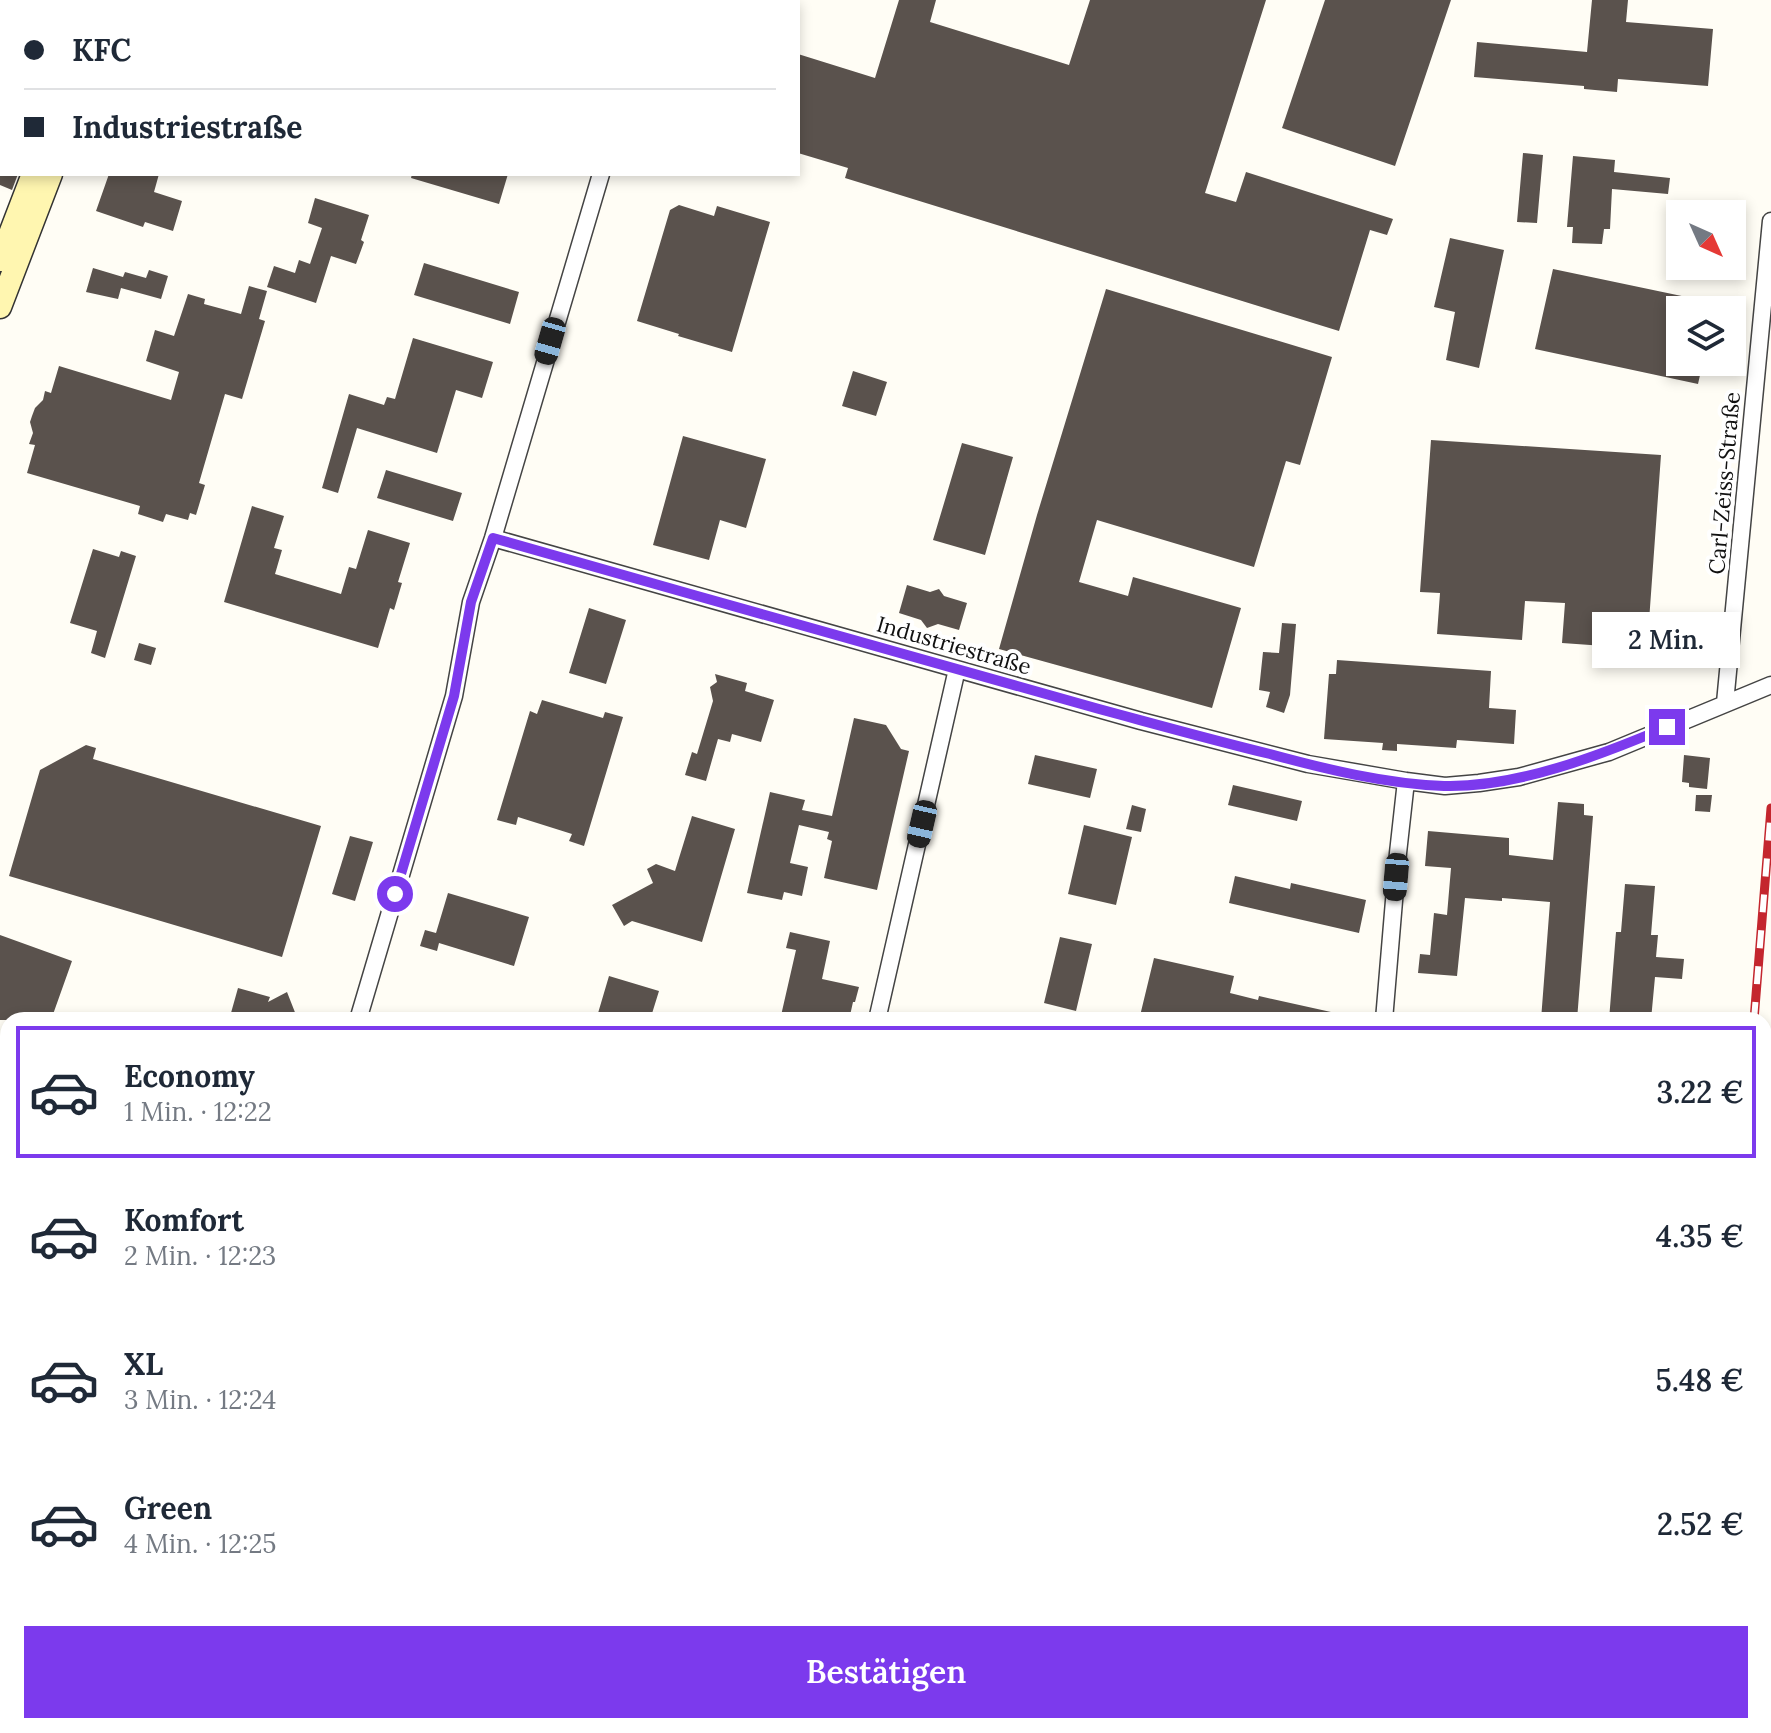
<!DOCTYPE html>
<html lang="de">
<meta charset="utf-8">
<style>
:root{--surface:#fff;--page:#f2f2f3;--text:#1f2937;--muted:#747a83;--line:#e0e1e3;--accent:#7c3aed}
body{margin:0;font-family:Lora,serif;background:var(--page);color:var(--text);height:100vh;display:flex;flex-direction:column;font-size:30px;white-space:nowrap}
*{box-sizing:border-box;margin:0}
p{font-size:26px;color:var(--muted)}
.icon{flex:none;width:44px;height:44px;fill:none;stroke:currentColor;stroke-width:2;stroke-linecap:round;stroke-linejoin:round}
.map{position:relative;flex:1;overflow:hidden}
.drawer{position:absolute;left:0px;top:1012px;width:1772px;height:722px;display:flex;flex-direction:column;background:var(--surface);border-radius:24px 24px 0 0;box-shadow:0 4px 12px #0003}
.drawer>*{flex:none}
.banner{position:absolute;left:0px;top:0px;width:800px;height:176px;box-shadow:0 4px 12px #0003;display:grid;align-content:center;height:176px;padding:0 24px;background:var(--surface)}
.needle{width:52px;rotate:135deg}
.buttons{position:absolute;left:1666px;top:200px;display:grid;gap:16px}
.buttons a{display:grid;place-items:center;width:80px;height:80px;border-radius:0px;background:var(--surface);box-shadow:0 4px 12px #0003;font-size:40px}
.end{position:absolute;width:36px;height:36px;margin:-18px;border:10px solid #7c3aed;background:#fff;box-shadow:0 0 0 4px #fff}
.from{border-radius:50%}
.bubble{position:absolute;height:56px;border-radius:0px;background:var(--surface);box-shadow:0 4px 12px #0003;font-size:26px;font-weight:600;line-height:56px;text-align:center}
.car{position:absolute;width:24px;height:48px;margin:-24px -12px;border-radius:10px;box-shadow:0 0 6px 2px #0007;background:linear-gradient(#222 24%,#8ab4d8 0 40%,#222 0 76%,#8ab4d8 0 86%,#222 0)}
.banner b{display:flex;align-items:center;gap:28px;height:76px;font-size:30px}
.banner b+b{border-top:2px solid var(--line)}
.banner i{width:20px;height:20px;background:var(--text)}
ul{padding:14px 0 0;list-style:none}
li{display:flex;align-items:center;gap:24px;height:132px;margin:0 16px 12px;padding:0 8px;border:4px solid transparent;border-radius:0px}
li div{flex:1}
li b{display:block;font-size:30px}
li em{font-style:normal;font-weight:600}
li.active{border-color:var(--accent)}
li>.icon{width:72px;height:72px;stroke-width:1.5}
.action{display:flex;gap:16px;margin-top:auto;padding:16px 24px}
.action a{flex:1;height:92px;border-radius:0px;background:var(--accent);color:#fff;font-size:32px;font-weight:600;line-height:92px;text-align:center}
.map>svg:first-child{display:block}
.industrial{fill:#eee6ef}
.pitch{fill:#e6f2cf}
.building{fill:#5a524d}
.lines{fill:none;stroke-linecap:round;stroke-linejoin:round}
.street-casing{stroke:#444;stroke-width:19}
.secondary-casing{stroke:#333;stroke-width:25}
.street{stroke:#fff;stroke-width:16}
.secondary{stroke:#fff6b0;stroke-width:22}
.rail-casing{stroke:#c4262e;stroke-width:9}
.rail{stroke:#fff;stroke-width:6;stroke-dasharray:18;stroke-linecap:butt}
.route{stroke:#7c3aed;stroke-width:10}
.labels{text-anchor:middle;stroke-width:8;stroke-linejoin:round;paint-order:stroke}
.street-label{font-size:22px;fill:#111;stroke:#fff}
</style>
<div class="map">
<svg width="1771" height="1733" viewBox="0 0 1771 1733">
<rect width="100%" height="100%" fill="#fffdf5"/>
<path class="industrial" d="M 1764,1110 L 1771,1113 L 1771,1733 L 1713,1733 L 1713,1726 L 1764,1726 Z"/>
<path class="pitch" d="M 1367,1726 L 1417,1726 L 1416,1733 L 1366,1733 Z"/>
<path class="building" d="M 899,0 L 936,0 L 930,22 L 1069,65 L 1090,0 L 1266,0 L 1205,193 L 1236,202 L 1246,172 L 1393,219 L 1387,235 L 1370,230 L 1339,331 L 845,178 L 848,168 L 798,153 L 798,54 L 875,78 Z
M 1325,0 L 1451,0 L 1395,166 L 1282,128 Z
M 1592,0 L 1628,0 L 1626,22 L 1713,29 L 1708,86 L 1618,79 L 1617,92 L 1584,89 L 1584,86 L 1474,77 L 1477,42 L 1587,52 Z
M 1523,153 L 1543,155 L 1537,223 L 1517,222 Z
M 1573,156 L 1615,160 L 1614,172 L 1670,178 L 1668,194 L 1612,189 L 1610,229 L 1604,229 L 1602,244 L 1572,243 L 1573,227 L 1567,227 Z
M 0,174 L 18,174 L 12,190 L 0,185 Z
M 109,174 L 159,174 L 154,192 L 182,201 L 173,231 L 145,222 L 143,227 L 96,211 Z
M 412,174 L 508,174 L 499,204 L 411,178 Z
M 315,198 L 369,215 L 361,240 L 364,242 L 356,264 L 331,256 L 316,303 L 267,287 L 274,266 L 295,273 L 299,260 L 310,264 L 322,228 L 308,223 Z
M 679,205 L 714,216 L 717,206 L 770,222 L 732,352 L 678,336 L 679,334 L 637,321 L 670,210 Z
M 1450,238 L 1504,250 L 1479,368 L 1446,360 L 1455,312 L 1434,307 Z
M 424,263 L 519,292 L 510,324 L 414,295 Z
M 93,268 L 123,277 L 125,272 L 146,278 L 149,270 L 168,276 L 161,299 L 121,288 L 118,299 L 86,292 Z
M 1553,269 L 1715,303 L 1714,310 L 1680,310 L 1680,362 L 1703,362 L 1698,384 L 1535,349 Z
M 249,286 L 267,291 L 259,319 L 265,321 L 242,399 L 225,394 L 199,483 L 205,485 L 196,515 L 190,513 L 188,520 L 166,514 L 163,522 L 138,514 L 140,506 L 27,473 L 35,445 L 29,444 L 33,433 L 30,422 L 32,416 L 35,408 L 43,400 L 45,391 L 51,393 L 59,366 L 171,400 L 179,372 L 146,361 L 155,330 L 174,336 L 188,294 L 205,299 L 204,304 L 241,314 Z
M 1106,289 L 1332,357 L 1300,465 L 1286,461 L 1254,567 L 1097,520 L 1079,582 L 1128,596 L 1133,577 L 1241,608 L 1212,708 L 999,649 L 1037,515 Z
M 413,338 L 493,362 L 482,398 L 456,390 L 437,453 L 357,428 L 338,493 L 322,488 L 349,394 L 384,405 L 387,397 L 395,399 Z
M 853,371 L 887,382 L 876,416 L 842,406 Z
M 683,436 L 766,459 L 746,528 L 720,520 L 709,560 L 653,545 Z
M 1431,440 L 1661,455 L 1647,649 L 1562,643 L 1565,603 L 1525,601 L 1522,640 L 1437,634 L 1440,593 L 1420,592 Z
M 962,443 L 1013,457 L 985,555 L 933,540 Z
M 386,470 L 462,493 L 453,521 L 377,498 Z
M 252,506 L 284,516 L 274,548 L 282,550 L 275,574 L 341,594 L 349,567 L 356,569 L 368,530 L 410,543 L 398,582 L 402,583 L 394,610 L 390,608 L 378,648 L 224,602 Z
M 93,549 L 119,557 L 121,551 L 136,556 L 105,658 L 91,653 L 97,631 L 70,623 Z
M 907,585 L 930,592 L 939,589 L 944,596 L 967,603 L 959,630 L 938,624 L 927,628 L 921,620 L 899,613 Z
M 589,608 L 626,620 L 606,684 L 569,673 Z
M 1282,623 L 1296,624 L 1290,695 L 1284,713 L 1266,707 L 1270,692 L 1259,690 L 1263,652 L 1279,653 Z
M 139,643 L 156,648 L 151,665 L 134,660 Z
M 1337,660 L 1491,671 L 1489,708 L 1516,710 L 1514,744 L 1457,740 L 1456,748 L 1397,744 L 1397,751 L 1382,750 L 1383,743 L 1324,739 L 1329,674 L 1336,674 Z
M 715,674 L 747,683 L 745,691 L 774,700 L 761,742 L 732,734 L 730,742 L 718,739 L 706,781 L 685,775 L 692,752 L 697,754 L 713,701 L 710,687 L 717,682 Z
M 542,700 L 603,718 L 605,712 L 623,717 L 584,846 L 569,841 L 572,834 L 518,817 L 516,825 L 497,820 L 530,711 L 537,714 Z
M 854,718 L 886,725 L 901,749 L 909,751 L 877,890 L 824,878 L 832,841 L 827,839 L 829,832 L 799,825 L 790,863 L 808,867 L 802,896 L 784,892 L 782,900 L 747,893 L 770,792 L 805,800 L 802,810 L 832,816 Z
M 86,745 L 96,748 L 93,759 L 321,826 L 282,957 L 9,876 L 40,770 Z
M 1035,755 L 1097,769 L 1090,798 L 1028,784 Z
M 1684,755 L 1710,758 L 1707,789 L 1689,787 L 1689,783 L 1682,782 Z
M 1233,785 L 1302,801 L 1297,821 L 1228,805 Z
M 1696,795 L 1712,795 L 1710,812 L 1695,811 Z
M 1558,802 L 1584,804 L 1584,815 L 1593,816 L 1577,1020 L 1541,1020 L 1550,902 L 1502,898 L 1502,901 L 1465,898 L 1457,976 L 1418,973 L 1420,954 L 1430,955 L 1434,913 L 1447,915 L 1451,868 L 1425,866 L 1428,831 L 1509,838 L 1509,855 L 1553,860 Z
M 1132,805 L 1146,809 L 1141,832 L 1126,829 Z
M 692,816 L 735,829 L 702,942 L 632,921 L 624,926 L 612,905 L 653,883 L 647,869 L 656,864 L 675,871 Z
M 1084,825 L 1132,837 L 1116,905 L 1068,894 Z
M 350,836 L 373,842 L 355,901 L 332,894 Z
M 1235,876 L 1290,889 L 1291,883 L 1366,900 L 1359,933 L 1229,903 Z
M 1625,884 L 1655,886 L 1651,935 L 1658,935 L 1656,957 L 1684,959 L 1682,979 L 1655,977 L 1651,1020 L 1609,1020 L 1616,932 L 1621,932 Z
M 448,893 L 529,917 L 514,966 L 439,943 L 437,951 L 420,946 L 425,930 L 436,933 Z
M 790,932 L 830,941 L 822,979 L 859,987 L 855,1002 L 853,1002 L 849,1020 L 780,1020 L 796,950 L 786,948 Z
M 0,935 L 72,961 L 51,1020 L 0,1020 Z
M 1060,937 L 1092,944 L 1076,1011 L 1044,1003 Z
M 1154,958 L 1234,976 L 1230,993 L 1258,1000 L 1259,996 L 1340,1014 L 1339,1020 L 1139,1020 Z
M 609,976 L 659,991 L 650,1020 L 596,1020 Z
M 238,988 L 270,997 L 268,1002 L 287,992 L 298,1020 L 229,1020 Z"/>
<g class="lines">
<defs>
<path id="street" d="M 654,2 L 655,0
M 493,538 L 1141,721 L 1308,764 L 1406,781 L 1445,786 L 1479,783 L 1519,777 L 1609,752 L 1771,685
M 1725,703 L 1771,221
M 358,1020 L 454,696 L 471,602 L 493,538 L 601,174
M 877,1020 L 957,669
M 1384,1020 L 1398,853 L 1406,781
M 0,1524 L 8,1523
M 0,1537 L 8,1537
M 614,1726 L 637,1733
M 714,1733 L 716,1726
M 1303,1733 L 1305,1726"/>
<path id="secondary" d="M 102,2 L 103,0
M 120,2 L 120,0
M 0,260 L 33,174
M 0,307 L 51,174"/>
</defs>
<use href="#street" class="street-casing"/>
<use href="#secondary" class="secondary-casing"/>
<use href="#street" class="street"/>
<use href="#secondary" class="secondary"/>
<defs>
<path id="rail" d="M 1754,1020 L 1771,808
M 1695,1733 L 1696,1726"/>
</defs>
<use href="#rail" class="rail-casing"/>
<use href="#rail" class="rail"/>
</g>
<g class="lines">
<path class="route" d="M 395,894 L 454,696 L 471,602 L 493,538 C 695,595 896,653 1099,709 C 1155,724 1212,740 1270,754 C 1325,769 1386,784 1444,786 C 1516,788 1601,755 1667,727"/>
</g>
<g class="labels">
<g class="street-label">
<text transform="translate(1724 483) rotate(-85)" y="8">Carl-Zeiss-Straße</text>
<text transform="translate(954 645) rotate(16)" y="8">Industriestraße</text>
</g>
</g>
</svg>
<div class="buttons">
<a><svg class="needle" viewBox="-14 -14 28 28"><path d="M0-13l5 13h-10z" fill="#e53935"/><path d="M0 13l5-13h-10z" fill="#747a83"/></svg></a>
<a><svg class="icon" aria-label="layers" viewBox="0 0 24 24"><path d="M12 4l9 5-9 5-9-5zM3 14l9 5 9-5"/></svg></a>
</div>
<i class="end from" style="left:395px;top:894px"></i>
<i class="end" style="left:1667px;top:727px"></i>
<div class="bubble" style="left:1592px;top:612px;width:148px">2 Min.</div>
<i class="car" style="left:550px;top:341px;rotate:196deg"></i>
<i class="car" style="left:922px;top:824px;rotate:193deg"></i>
<i class="car" style="left:1396px;top:877px;rotate:185deg"></i>
<div class="banner">
<b><i class="from"></i>KFC</b>
<b><i></i>Industriestraße</b>
</div>
<section class="drawer">
<ul>
<li class="active"><svg class="icon" aria-label="car" viewBox="0 0 24 24"><path d="M5 17H2v-5l4-1 3-4h7l3 4 3 1v5h-3M9 17h6M6 11h13"/><circle cx="7" cy="17" r="2"/><circle cx="17" cy="17" r="2"/></svg><div><b>Economy</b><p>1 Min. · 12:22</p></div><em>3.22 €</em></li>
<li><svg class="icon" aria-label="car" viewBox="0 0 24 24"><path d="M5 17H2v-5l4-1 3-4h7l3 4 3 1v5h-3M9 17h6M6 11h13"/><circle cx="7" cy="17" r="2"/><circle cx="17" cy="17" r="2"/></svg><div><b>Komfort</b><p>2 Min. · 12:23</p></div><em>4.35 €</em></li>
<li><svg class="icon" aria-label="car" viewBox="0 0 24 24"><path d="M5 17H2v-5l4-1 3-4h7l3 4 3 1v5h-3M9 17h6M6 11h13"/><circle cx="7" cy="17" r="2"/><circle cx="17" cy="17" r="2"/></svg><div><b>XL</b><p>3 Min. · 12:24</p></div><em>5.48 €</em></li>
<li><svg class="icon" aria-label="car" viewBox="0 0 24 24"><path d="M5 17H2v-5l4-1 3-4h7l3 4 3 1v5h-3M9 17h6M6 11h13"/><circle cx="7" cy="17" r="2"/><circle cx="17" cy="17" r="2"/></svg><div><b>Green</b><p>4 Min. · 12:25</p></div><em>2.52 €</em></li>
</ul>
<div class="action"><a>Bestätigen</a></div>
</section>
</div>
